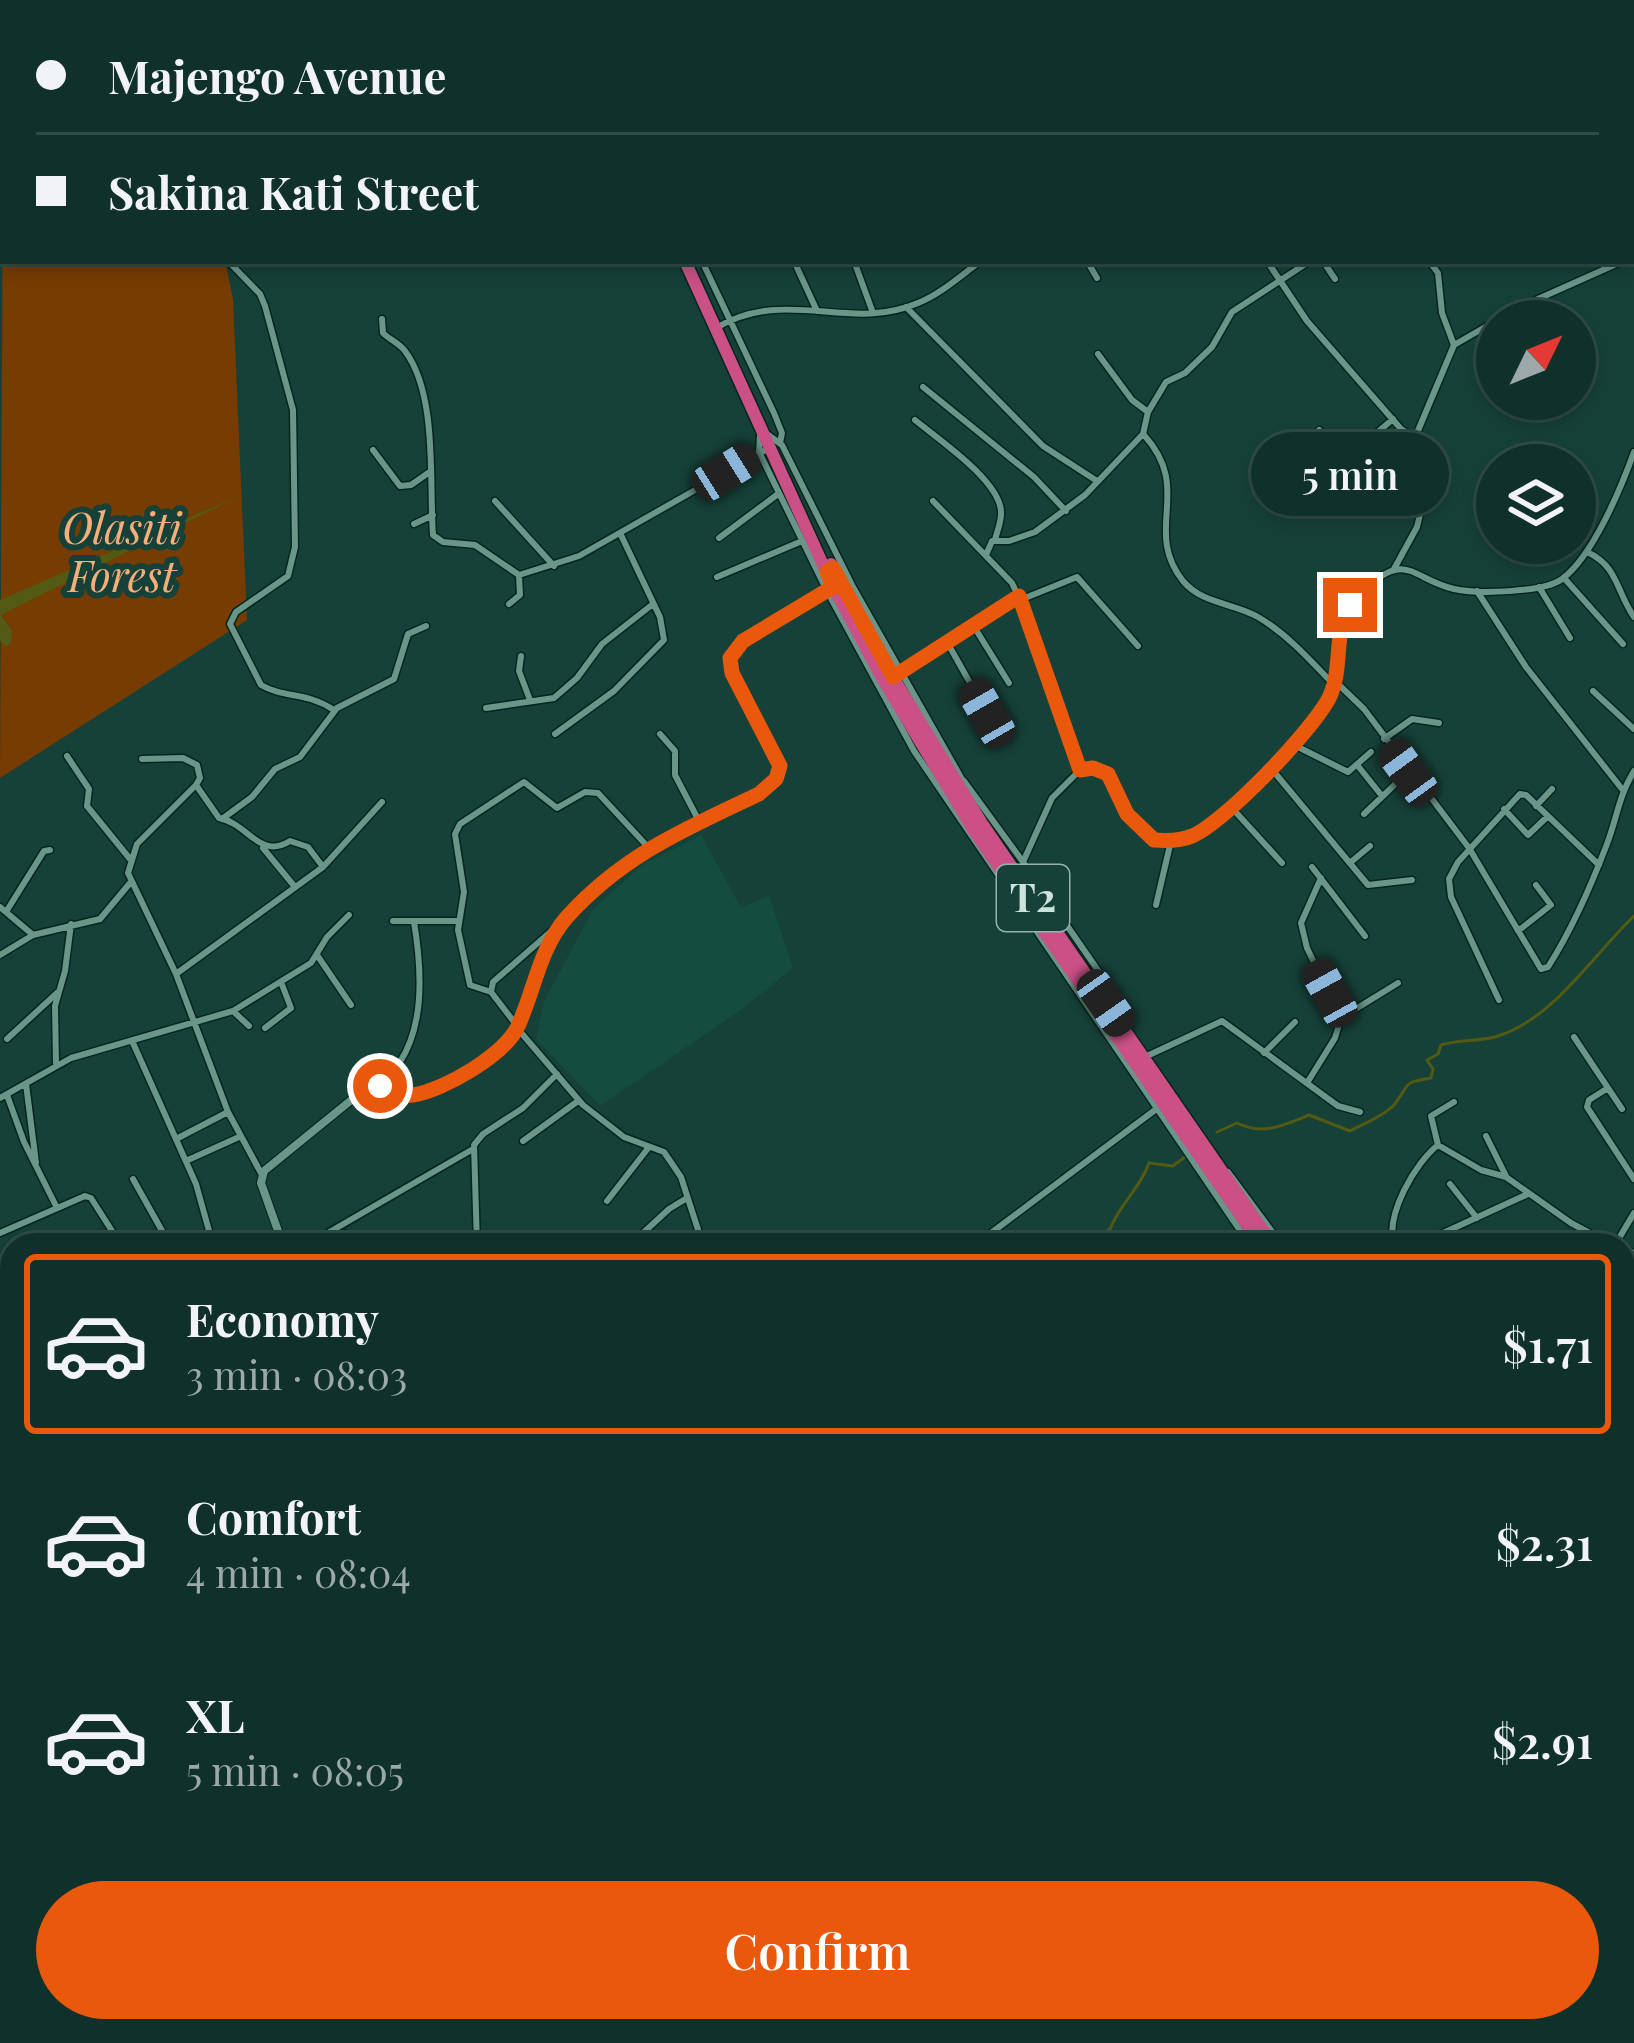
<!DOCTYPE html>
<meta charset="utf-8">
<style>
:root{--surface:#10312a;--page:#193932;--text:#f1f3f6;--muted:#9ca9a8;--line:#304c47;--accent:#ea580c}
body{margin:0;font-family:"Playfair Display",serif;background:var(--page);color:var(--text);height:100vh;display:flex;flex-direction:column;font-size:45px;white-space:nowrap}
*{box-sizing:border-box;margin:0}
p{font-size:39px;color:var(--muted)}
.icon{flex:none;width:66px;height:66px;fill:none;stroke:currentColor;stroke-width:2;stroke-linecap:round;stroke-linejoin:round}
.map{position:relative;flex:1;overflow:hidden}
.details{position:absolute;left:0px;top:1233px;width:1635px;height:810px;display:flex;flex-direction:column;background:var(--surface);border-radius:36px 36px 0 0;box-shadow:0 6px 18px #0003,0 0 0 3px var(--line)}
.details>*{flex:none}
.banner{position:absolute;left:0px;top:0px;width:1635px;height:264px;box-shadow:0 6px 18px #0003,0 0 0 3px var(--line);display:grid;align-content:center;height:264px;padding:0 36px;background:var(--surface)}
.needle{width:78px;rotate:47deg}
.tools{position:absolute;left:1476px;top:300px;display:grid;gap:24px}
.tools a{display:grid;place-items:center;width:120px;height:120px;border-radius:50%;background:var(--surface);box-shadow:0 6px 18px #0003,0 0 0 3px var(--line);font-size:60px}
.end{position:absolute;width:54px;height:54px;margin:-27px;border:15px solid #ea580c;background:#fff;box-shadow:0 0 0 6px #fff}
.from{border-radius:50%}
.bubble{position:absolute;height:84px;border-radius:42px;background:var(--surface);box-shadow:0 6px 18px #0003,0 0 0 3px var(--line);font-size:39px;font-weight:600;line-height:84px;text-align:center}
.car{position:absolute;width:36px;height:72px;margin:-36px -18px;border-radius:15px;box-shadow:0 0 9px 3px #0007;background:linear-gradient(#222 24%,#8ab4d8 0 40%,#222 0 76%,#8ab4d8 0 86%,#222 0)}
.banner b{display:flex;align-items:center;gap:42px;height:114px;font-size:45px}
.banner b+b{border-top:3px solid var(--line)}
.banner i{width:30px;height:30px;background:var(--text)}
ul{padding:21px 0 0;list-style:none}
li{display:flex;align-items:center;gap:36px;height:180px;margin:0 24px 18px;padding:0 12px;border:6px solid transparent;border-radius:12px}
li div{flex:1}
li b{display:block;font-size:45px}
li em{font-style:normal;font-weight:600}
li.on{border-color:var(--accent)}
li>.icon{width:108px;height:108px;stroke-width:1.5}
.button{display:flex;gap:24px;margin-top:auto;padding:24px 36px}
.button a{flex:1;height:138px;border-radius:72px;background:var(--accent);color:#fff;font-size:48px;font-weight:600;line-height:138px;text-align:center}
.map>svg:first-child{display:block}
.built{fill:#144c40}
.green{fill:#763c02}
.water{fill:#525a13}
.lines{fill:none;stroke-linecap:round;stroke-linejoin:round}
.stream{stroke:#525a13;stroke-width:3}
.river{stroke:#525a13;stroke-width:12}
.street-casing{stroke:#05261f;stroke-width:9}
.secondary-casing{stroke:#05261f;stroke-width:10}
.highway-casing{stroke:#05261f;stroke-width:15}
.street{stroke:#6a968a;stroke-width:6}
.secondary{stroke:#6a968a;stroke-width:8}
.highway{stroke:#ca5085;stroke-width:12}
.route{stroke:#ea580c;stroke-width:15}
.labels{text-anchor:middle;stroke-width:12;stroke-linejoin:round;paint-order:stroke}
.shield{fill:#164138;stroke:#95b2ab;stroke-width:3}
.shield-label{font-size:39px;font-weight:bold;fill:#cce3dc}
.park-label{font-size:42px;font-style:italic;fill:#f7ae79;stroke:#164138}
</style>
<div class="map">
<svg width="1634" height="2043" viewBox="0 0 1634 2043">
<rect width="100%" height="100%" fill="#164138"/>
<path class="built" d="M 701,835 L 741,908 L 769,895 L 793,968 L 741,1010 L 600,1106 L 536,1039 L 544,1002 L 593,909 L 642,865 Z"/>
<path class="green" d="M 3,147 L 3,261 L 225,261 L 233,299 L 247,620 L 0,778 Z"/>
<path class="water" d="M 241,495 L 1,615 L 12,631 L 11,644 L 5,646 L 0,640 L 0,600 Z"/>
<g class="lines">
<path class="stream" d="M 1217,1132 L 1237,1123 C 1263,1136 1284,1125 1309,1115 L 1350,1131 C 1363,1124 1384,1116 1394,1105 C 1411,1083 1401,1083 1431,1078 L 1433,1069 L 1427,1060 L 1438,1054 L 1441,1045 C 1460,1039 1480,1042 1498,1036 C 1553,1019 1593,955 1634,916
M 1080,1245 L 1110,1229 C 1120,1203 1140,1189 1149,1163 L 1173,1166 L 1185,1157"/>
<path class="river" d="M 137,3 L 138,0
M 0,246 L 3,241
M 1623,1805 L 1634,1790
M 1357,2043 L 1366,2033 L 1419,2041 L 1449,2031"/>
<defs>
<path id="street" d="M 300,0 L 301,3
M 398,0 L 398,3
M 476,0 L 478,3
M 587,0 L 588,3
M 1094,0 L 1096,3
M 1167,0 L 1169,3
M 1358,0 L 1370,0
M 1490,0 L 1491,3
M 1590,0 L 1592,3
M 771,3 L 774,0
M 1223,3 L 1227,0
M 1632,20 L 1634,18
M 1632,42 L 1634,45
M 1632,178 L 1634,179
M 1632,256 L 1634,255
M 228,261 L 260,294 L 265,306 L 293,410 L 295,547 L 288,576 L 236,612 L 230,624 L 261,685 C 285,699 305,691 334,710
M 702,261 L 774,413 L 782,433 L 780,443
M 794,261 L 817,311
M 854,261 L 873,313
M 1087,261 L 1097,278
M 1267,261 L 1307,321 L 1401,429 L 1411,435 L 1417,433 L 1454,345 L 1520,307 L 1623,261
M 1323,261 L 1335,279
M 1429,261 L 1438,273 L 1442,313 L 1454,345
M 906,307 L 1043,446 L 1097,481
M 382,319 L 383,333 C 390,340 399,343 405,351 C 438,395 429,483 433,535 L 443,542 L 475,545 L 519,575 L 579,556 L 769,448
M 716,328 C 787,286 848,333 918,303 C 941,294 961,275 981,261
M 1098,354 L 1132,400 L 1148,412
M 923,387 L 1034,477 L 1066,511
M 915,420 C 938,439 999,480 1001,511 C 1002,521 997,531 995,540
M 1319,430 L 1378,502
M 767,434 L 782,445 L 853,587 L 963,781
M 1144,435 C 1194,490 1142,529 1183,581 C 1202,604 1234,603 1258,617 C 1287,634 1311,661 1334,685
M 760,436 L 759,452 L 827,591 L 914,751 L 1250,1245
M 373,450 L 400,486 L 411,485 L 431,471
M 1344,461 L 1393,419
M 495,501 L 554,566
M 933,501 L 1012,583 L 1029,620 L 1045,677 L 1071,736 L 1080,770
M 414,524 L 433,515
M 719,538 L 778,494
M 1587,552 C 1618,566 1616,591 1634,617
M 986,555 L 992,541 L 1009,541 L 1035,532 L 1085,495 L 1143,434 L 1148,412 L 1166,382 L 1185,373 L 1212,347 L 1232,312 L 1310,261
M 1394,569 L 1417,527 L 1434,456 L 1432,447 L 1417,433
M 717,577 L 802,541
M 1564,578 L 1623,644
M 1539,587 L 1570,638
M 1477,591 L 1526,667 L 1622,789
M 1020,600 L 1077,577 L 1138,646
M 509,604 L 520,595 L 519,575
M 973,625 L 1009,683
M 947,642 L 987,713
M 521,656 L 519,671 L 530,700
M 901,672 L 1019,596
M 1335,681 L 1364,709 L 1469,848 L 1541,969 L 1548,967 C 1573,928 1591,886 1607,844 C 1617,818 1619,795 1634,771
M 1593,691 L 1634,729
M 486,708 L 554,698 L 577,678 L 602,644 L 653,604
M 555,734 L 614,691 L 664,640 L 660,617 L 621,535
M 660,734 L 675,751 L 675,775 L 700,823
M 1384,739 L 1412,719 L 1439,723
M 1292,744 L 1348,772 L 1371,752
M 67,756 L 89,789 L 87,806 L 130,859
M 142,759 L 183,758 L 197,765 L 200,778 L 196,785 L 137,844 L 128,873 L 176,974 L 228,1112 L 262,1175
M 1358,766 L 1382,796
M 1270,767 L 1368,885 L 1412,880
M 964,781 L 1023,862
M 196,785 L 219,818 C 249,824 259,860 290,841 L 308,847 L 323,867
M 1536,806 L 1552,789
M 1232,808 L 1282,863
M 1504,809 L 1528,835 L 1547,817
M 1364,814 L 1408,772
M 222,819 L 252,797 L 275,769 L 300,757 L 337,708 L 394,679 L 408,634 L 426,626
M 263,848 L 295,887
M 1351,862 L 1370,846
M 1312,867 L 1365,936
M 1156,905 L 1171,841
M 0,907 L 33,935
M 6,912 L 44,851 L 50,850
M 393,921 L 458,921
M 1518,931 L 1551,905 L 1536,885
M 0,955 L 33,935 L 100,919 L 130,883
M 317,955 L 351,1005
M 176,974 L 323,867 L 382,802
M 491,992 L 470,985 L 458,930 L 464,892 L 455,834 L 460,824 L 524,782 L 557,808 L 585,792 L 598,793 L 648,847
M 1106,999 L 1104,979 L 1023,862 L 1052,798 L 1080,770 L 1101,770 L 1113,781 L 1127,814 L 1154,840 C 1166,841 1179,841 1191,837 C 1222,825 1318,724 1331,693 C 1346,655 1328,624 1363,591 C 1407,549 1411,579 1454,589 C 1476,594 1543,593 1562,579 C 1593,556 1621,488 1634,452
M 1499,1000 L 1451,897 L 1449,879 L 1458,862 L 1520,794 L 1526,795 L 1599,865
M 233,1011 L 249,1026
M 1341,1018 L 1398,983
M 518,1027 L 491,992 L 493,982 L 563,921
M 265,1028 L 291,1008 L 281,982
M 517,1028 L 583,1105 L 624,1137 L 664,1152 L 681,1177 L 703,1245
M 1574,1037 L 1622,1109
M 7,1039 L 57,993
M 133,1043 L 196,1184 L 213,1245
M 1264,1053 L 1295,1022
M 1147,1056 L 1222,1021 L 1338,1106 L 1360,1112
M 56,1063 L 55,1006 L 65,971 L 71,924
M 1307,1083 L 1335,1038 L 1341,1018 L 1307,948 L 1301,923 L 1321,878
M 26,1084 L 36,1163
M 1608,1088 L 1589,1100 L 1587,1107 L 1634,1179
M 367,1094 C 427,1058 424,982 414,922
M 7,1095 L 24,1142 L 56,1206
M 0,1098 L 71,1058 L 233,1011 L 311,963 L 327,937 L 349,915
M 1486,1136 L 1506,1176
M 178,1138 L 228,1112
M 523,1141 L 578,1101
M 1438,1145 L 1431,1116 L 1454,1102
M 188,1160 L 239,1137
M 1228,1172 L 1282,1245
M 133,1179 L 170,1245
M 1450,1184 L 1477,1218
M 607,1201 L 649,1147
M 336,1231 L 371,1241 L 410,1239 L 434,1245
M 1448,1231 L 1456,1245
M 0,1233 L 85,1196 L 91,1198 L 121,1245
M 1541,1240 L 1546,1245
M 568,1244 L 569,1245
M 307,1245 L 473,1149
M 477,1245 L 474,1145 L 483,1134 L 523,1108 L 557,1074
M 630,1245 L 669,1209 L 687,1198
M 975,1245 L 1155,1110
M 1394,1245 C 1385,1215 1415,1163 1438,1145 L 1481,1170 L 1506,1177 L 1571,1223 L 1612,1245
M 1417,1245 L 1528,1194
M 1615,1245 L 1634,1213
M 1623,1249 L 1634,1253
M 0,1272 L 12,1302
M 1623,1324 L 1634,1321
M 0,1356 L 12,1351
M 1623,1359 L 1634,1383
M 0,1465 L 12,1477
M 1623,1479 L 1634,1482
M 1623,1513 L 1634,1535
M 0,1599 L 3,1603
M 0,1693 L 12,1703
M 0,1711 L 10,1702
M 1623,1719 L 1634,1732
M 0,1742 L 12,1754
M 1623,1763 L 1634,1775
M 1623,1814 L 1634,1801
M 134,2031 L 146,2043
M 180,2031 L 190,2043
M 254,2031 L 266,2043
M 384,2031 L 396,2043
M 519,2031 L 520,2043
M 658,2031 L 670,2036 L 680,2031
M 725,2031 L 733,2043
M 979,2031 L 985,2043
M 1130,2031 L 1137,2043
M 1261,2031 L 1271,2043
M 1511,2031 L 1518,2043
M 90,2043 L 101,2031
M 881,2043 L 890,2031
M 1287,2043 L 1293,2031"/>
<path id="secondary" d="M 283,1245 L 261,1183 L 264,1171 L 355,1097 L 424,1093 L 465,1073 L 497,1050 L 517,1028 L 537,968 L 553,937 L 596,888 L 648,847 L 759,794 L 773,783 L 780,767 L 732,672 L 730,658 L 743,641 L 833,587
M 0,1427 L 12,1420"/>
<path id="highway" d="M 565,0 L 566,3
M 685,261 L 833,587 L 883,680 L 974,831 L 1261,1245
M 831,564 L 893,677 L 983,825 L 1273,1245
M 1623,1732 L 1634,1745
M 1623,1749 L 1634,1762"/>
</defs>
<use href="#street" class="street-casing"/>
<use href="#secondary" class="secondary-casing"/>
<use href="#highway" class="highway-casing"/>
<use href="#street" class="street"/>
<use href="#secondary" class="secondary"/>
<use href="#highway" class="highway"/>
</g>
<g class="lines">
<path class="route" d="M 380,1086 L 367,1094 C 381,1095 398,1097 413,1095 C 443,1091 506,1054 518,1026 C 535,989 539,949 567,917 C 623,855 685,829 759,794 L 776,779 L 780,766 L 732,673 L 730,658 L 743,641 L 833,587 L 827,572 L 833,568 L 893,677 L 1019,596 L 1080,770 L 1093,768 L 1108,774 L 1127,814 L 1154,840 C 1167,841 1180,841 1192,836 C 1224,823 1315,728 1330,696 C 1343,667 1333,634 1350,605"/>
</g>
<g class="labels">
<rect class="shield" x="997" y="865" width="72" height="66" rx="9"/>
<g class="shield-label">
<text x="1033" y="912">T2</text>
</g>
<g class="park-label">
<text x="122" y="544">Olasiti<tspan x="122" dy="48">Forest</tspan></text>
</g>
</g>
</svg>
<div class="tools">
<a><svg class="needle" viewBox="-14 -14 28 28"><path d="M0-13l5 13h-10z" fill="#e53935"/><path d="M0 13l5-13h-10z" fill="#9ca9a8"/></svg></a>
<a><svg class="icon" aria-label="layers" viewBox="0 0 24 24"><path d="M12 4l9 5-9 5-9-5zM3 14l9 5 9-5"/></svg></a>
</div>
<i class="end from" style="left:380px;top:1086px"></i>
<i class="end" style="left:1350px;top:605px"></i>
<div class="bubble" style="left:1251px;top:432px;width:198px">5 min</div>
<i class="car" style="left:726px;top:472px;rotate:58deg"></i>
<i class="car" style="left:987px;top:713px;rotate:330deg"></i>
<i class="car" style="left:1408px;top:772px;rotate:324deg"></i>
<i class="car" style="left:1330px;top:993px;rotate:331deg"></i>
<i class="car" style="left:1106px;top:1003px;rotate:145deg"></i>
<div class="banner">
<b><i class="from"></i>Majengo Avenue</b>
<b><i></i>Sakina Kati Street</b>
</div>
<section class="details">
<ul>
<li class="on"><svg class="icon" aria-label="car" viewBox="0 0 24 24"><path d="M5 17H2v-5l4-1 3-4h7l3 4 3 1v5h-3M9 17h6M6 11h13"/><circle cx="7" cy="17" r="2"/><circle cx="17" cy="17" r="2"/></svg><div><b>Economy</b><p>3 min · 08:03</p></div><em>$1.71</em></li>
<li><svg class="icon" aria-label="car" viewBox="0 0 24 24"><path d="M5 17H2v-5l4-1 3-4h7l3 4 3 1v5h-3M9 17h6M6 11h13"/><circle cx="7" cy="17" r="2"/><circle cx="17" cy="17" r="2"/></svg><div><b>Comfort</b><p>4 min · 08:04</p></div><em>$2.31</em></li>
<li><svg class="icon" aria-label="car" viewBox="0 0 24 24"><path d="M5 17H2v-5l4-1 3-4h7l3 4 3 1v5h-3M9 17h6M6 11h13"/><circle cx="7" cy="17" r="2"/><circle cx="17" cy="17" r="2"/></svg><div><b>XL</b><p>5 min · 08:05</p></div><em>$2.91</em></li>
</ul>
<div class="button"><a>Confirm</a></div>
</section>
</div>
